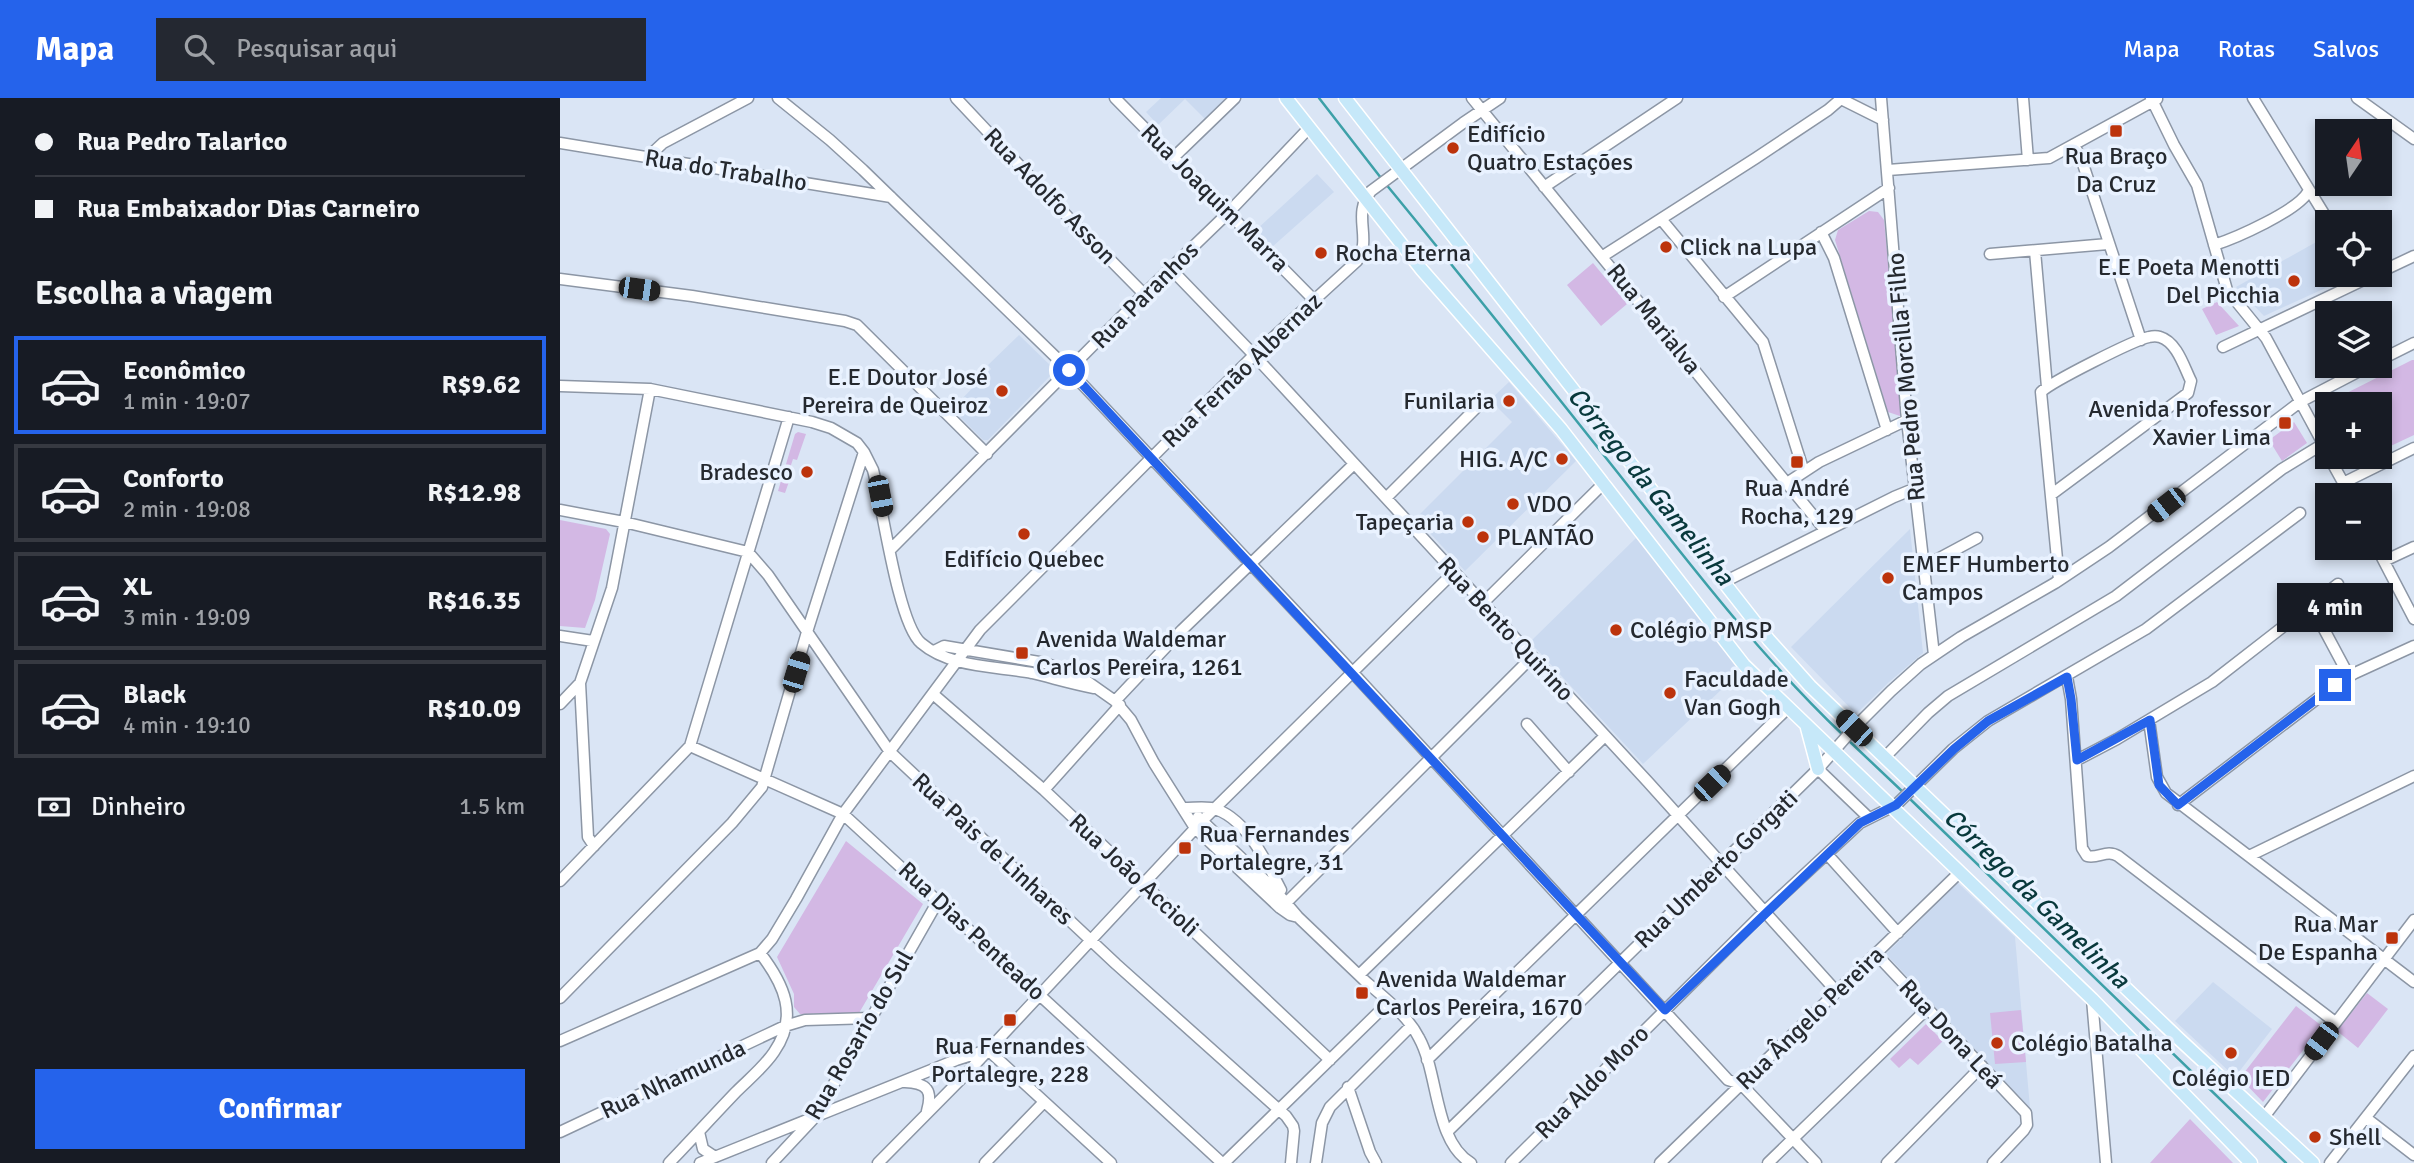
<!DOCTYPE html>
<html lang="pt">
<meta charset="utf-8">
<style>
:root{--surface:#171b24;--page:#242831;--text:#f1f3f6;--muted:#9ea1a6;--line:#363941;--accent:#2563eb}
body{margin:0;font-family:Signika,sans-serif;background:var(--page);color:var(--text);height:100vh;display:flex;flex-direction:column;font-size:26px;white-space:nowrap}
*{box-sizing:border-box;margin:0}
p{font-size:23px;color:var(--muted)}
.icon{flex:none;width:38px;height:38px;fill:none;stroke:currentColor;stroke-width:2;stroke-linecap:round;stroke-linejoin:round}
.map{position:relative;flex:1;overflow:hidden}
.sheet{display:flex;flex-direction:column;background:var(--surface);width:560px}
.sheet>*{flex:none}
.banner{display:grid;align-content:center;height:154px;padding:0 35px;background:var(--surface)}
.needle{width:46px;rotate:13deg}
.tools{position:absolute;left:1755px;top:21px;display:grid;gap:14px}
.tools a{display:grid;place-items:center;width:77px;height:77px;border-radius:0px;background:var(--surface);box-shadow:0 4px 10px #0003;font-size:35px}
.end{position:absolute;width:32px;height:32px;margin:-16px;border:9px solid #2563eb;background:#fff;box-shadow:0 0 0 4px #fff}
.from{border-radius:50%}
.bubble{position:absolute;height:49px;border-radius:0px;background:var(--surface);box-shadow:0 4px 10px #0003;font-size:23px;font-weight:700;line-height:49px;text-align:center}
.car{position:absolute;width:21px;height:42px;margin:-21px -10px;border-radius:9px;box-shadow:0 0 5px 2px #0007;background:linear-gradient(#222 24%,#8ab4d8 0 40%,#222 0 76%,#8ab4d8 0 86%,#222 0)}
.banner b{display:flex;align-items:center;gap:24px;height:66px;font-size:26px}
.banner b+b{border-top:2px solid var(--line)}
.banner i{width:18px;height:18px;background:var(--text)}
ul{padding:0;list-style:none}
li{display:flex;align-items:center;gap:21px;height:98px;margin:0 14px 10px;padding:0 21px;border:4px solid var(--line);border-radius:0px}
li div{flex:1}
li b{display:block;font-size:26px}
li em{font-style:normal;font-weight:700}
li.active{border-color:var(--accent)}
li>.icon{width:63px;height:63px;stroke-width:1.5}
h2{padding:0 35px;font-size:32px;line-height:84px}
.pay{display:flex;align-items:center;gap:18px;height:77px;padding:0 35px;font-size:26px}
.pay p{margin-inline-start:auto}
.primary-button{display:flex;gap:14px;margin-top:auto;padding:14px 35px}
.primary-button a{flex:1;height:80px;border-radius:0px;background:var(--accent);color:#fff;font-size:28px;font-weight:700;line-height:80px;text-align:center}
header{display:flex;align-items:center;gap:42px;box-sizing:border-box;height:98px;padding:0 35px;background:var(--accent);color:#fff}
header strong{font-size:33px}
nav{display:flex;gap:38px;margin-inline-start:auto;font-size:24px}
.search{width:490px;height:63px;background:var(--page);display:flex;align-items:center;gap:18px;box-sizing:border-box;padding:0 24px;border-radius:0px;color:var(--muted);font-size:26px}
main{display:flex;flex:1;min-height:0}
.map>svg:first-child{display:block}
.built{fill:#cbdaf0}
.green{fill:#d3b8e4}
.lines{fill:none;stroke-linecap:round;stroke-linejoin:round}
.stream{stroke:#3da0a8;stroke-width:2.5}
.minor-casing{stroke:#8c96a5;stroke-width:13}
.major-casing{stroke:#fff;stroke-width:15}
.minor{stroke:#fff;stroke-width:10}
.major{stroke:#c6e8f9;stroke-width:12}
.route{stroke:#2563eb;stroke-width:9}
.poi-dot{fill:#bc330c;stroke:#e9f2ff;stroke-width:2.5}
.labels{text-anchor:middle;stroke-width:7;stroke-linejoin:round;paint-order:stroke}
.poi-label{font-size:24px;fill:#25292f;stroke:#e9f2ff;text-anchor:start}
.street-label{font-size:24px;fill:#25292f;stroke:#e9f2ff}
.water-label{font-size:26px;font-style:italic;fill:#09393c;stroke:#e9f2ff}
</style>
<header>
<strong>Mapa</strong>
<div class="search"><svg class="icon" aria-label="search" viewBox="0 0 24 24"><circle cx="10" cy="10" r="6"/><path d="M15 15l6 6"/></svg>Pesquisar aqui</div>
<nav><a>Mapa</a><a>Rotas</a><a>Salvos</a></nav>
</header>
<main>
<section class="sheet">
<div class="banner">
<b><i class="from"></i>Rua Pedro Talarico</b>
<b><i></i>Rua Embaixador Dias Carneiro</b>
</div>
<h2>Escolha a viagem</h2>
<ul>
<li class="active"><svg class="icon" aria-label="car" viewBox="0 0 24 24"><path d="M5 17H2v-5l4-1 3-4h7l3 4 3 1v5h-3M9 17h6M6 11h13"/><circle cx="7" cy="17" r="2"/><circle cx="17" cy="17" r="2"/></svg><div><b>Econômico</b><p>1 min · 19:07</p></div><em>R$9.62</em></li>
<li><svg class="icon" aria-label="car" viewBox="0 0 24 24"><path d="M5 17H2v-5l4-1 3-4h7l3 4 3 1v5h-3M9 17h6M6 11h13"/><circle cx="7" cy="17" r="2"/><circle cx="17" cy="17" r="2"/></svg><div><b>Conforto</b><p>2 min · 19:08</p></div><em>R$12.98</em></li>
<li><svg class="icon" aria-label="car" viewBox="0 0 24 24"><path d="M5 17H2v-5l4-1 3-4h7l3 4 3 1v5h-3M9 17h6M6 11h13"/><circle cx="7" cy="17" r="2"/><circle cx="17" cy="17" r="2"/></svg><div><b>XL</b><p>3 min · 19:09</p></div><em>R$16.35</em></li>
<li><svg class="icon" aria-label="car" viewBox="0 0 24 24"><path d="M5 17H2v-5l4-1 3-4h7l3 4 3 1v5h-3M9 17h6M6 11h13"/><circle cx="7" cy="17" r="2"/><circle cx="17" cy="17" r="2"/></svg><div><b>Black</b><p>4 min · 19:10</p></div><em>R$10.09</em></li>
</ul>
<div class="pay"><svg class="icon" aria-label="cash" viewBox="0 0 24 24"><path d="M3 7h18v10H3z"/><circle cx="12" cy="12" r="2"/></svg>Dinheiro<p>1.5 km</p></div>
<div class="primary-button"><a>Confirmar</a></div>
</section>
<div class="map">
<svg width="1854" height="1065" viewBox="0 0 1854 1065">
<rect width="100%" height="100%" fill="#dae5f5"/>
<path class="built" d="M 601,0 L 668,0 L 646,22 L 625,1 L 598,27 L 586,14 Z
M 757,76 L 774,94 L 712,149 L 696,132 Z
M 1767,138 L 1768,177 L 1794,177 L 1704,218 L 1676,189 Z
M 459,237 L 491,268 L 492,276 L 428,342 L 423,342 L 392,311 L 431,271 L 428,267 Z
M 949,284 L 1016,363 L 905,473 L 856,420 L 952,324 L 930,302 Z
M 1350,431 L 1363,555 L 1329,584 L 1296,616 L 1231,549 Z
M 1076,440 L 1181,573 L 1083,666 L 970,544 Z
M 1398,785 L 1455,839 L 1470,1010 L 1326,856 Z
M 1653,884 L 1712,931 L 1675,979 L 1615,923 Z"/>
<path class="green" d="M 1309,113 L 1318,114 L 1324,122 L 1342,313 L 1340,318 L 1328,314 L 1275,142 L 1278,132 Z
M 1033,165 L 1067,206 L 1041,228 L 1007,187 Z
M 1657,204 L 1679,228 L 1656,237 L 1642,211 Z
M 1852,262 L 1854,262 L 1854,337 L 1820,353 L 1820,306 L 1768,306 L 1767,339 L 1755,311 Z
M 1734,324 L 1747,345 L 1722,363 L 1709,342 Z
M 238,334 L 246,336 L 237,362 L 233,361 L 229,373 L 232,375 L 225,395 L 218,393 L 235,336 Z
M 0,422 L 46,431 L 50,436 L 35,502 L 25,530 L 0,528 Z
M 286,743 L 363,806 L 299,915 L 240,916 L 234,909 L 234,896 L 217,859 Z
M 1807,895 L 1828,911 L 1798,950 L 1777,933 Z
M 1736,908 L 1762,928 L 1703,1004 L 1680,980 Z
M 1461,912 L 1466,964 L 1435,966 L 1430,915 Z
M 1366,926 L 1383,943 L 1358,967 L 1350,960 L 1339,970 L 1330,961 Z
M 1630,1021 L 1673,1065 L 1590,1065 Z"/>
<g class="lines">
<path class="stream" d="M 759,0 L 821,80
M 825,85 C 904,181 981,278 1058,375 C 1129,465 1200,558 1283,637
M 1288,642 L 1344,695
M 1349,700 L 1726,1065"/>
<defs>
<path id="minor" d="M 218,0 L 270,42 L 303,72 L 509,272 L 782,563 L 1168,982 L 1181,986 L 1256,1065
M 396,0 L 508,119 L 584,196
M 555,0 L 754,202
M 912,0 L 1265,432
M 1321,0 L 1347,322 L 1374,557
M 1463,0 L 1468,62
M 1591,0 L 1614,47 L 1637,87 L 1667,192 L 1706,240 L 1768,355
M 1693,0 L 1769,124
M 1797,0 L 1854,41
M 1281,1 L 1323,22
M 0,45 L 331,99
M 1514,47 L 1521,60 L 1581,242
M 88,59 L 103,45 L 188,0
M 614,59 L 675,0
M 1328,72 L 1489,60 L 1597,1
M 984,89 L 1117,0
M 1101,121 L 1203,244 L 1244,374
M 1261,134 L 1274,160 L 1327,332
M 1654,147 C 1676,140 1737,113 1748,94
M 1475,153 L 1487,289
M 1430,156 L 1548,146
M 1043,158 L 1196,60 L 1268,12 L 1282,0
M 611,171 L 694,257 L 1088,684 L 1277,894
M 1820,174 L 1854,158
M 0,181 L 132,198 L 285,223 L 297,227 L 427,356
M 1164,199 L 1329,90
M 1663,249 L 1814,177
M 1820,262 L 1854,245
M 0,288 L 90,291 L 252,324 L 271,330 L 297,345 L 304,354 L 313,372 C 322,406 338,526 361,545 C 390,570 436,568 472,575 C 493,580 513,586 534,590
M 1769,359 L 1790,397
M 1227,385 L 1259,364 L 1347,322
M 1783,385 L 1854,350
M 1492,396 L 1628,295 L 1631,283 C 1624,269 1617,244 1600,239 C 1597,238 1593,238 1589,239 C 1574,242 1491,284 1481,294 L 1499,482
M 826,400 L 923,303
M 0,412 L 64,424 L 188,454 L 208,477 L 330,654 L 556,866 L 726,1018 L 733,1028 L 734,1033 L 731,1065
M 1817,450 L 1854,521
M 331,451 L 584,196 L 669,114 L 749,30
M 1824,463 L 1854,449
M 1363,469 L 1417,440
M 1164,484 L 1334,399 L 1356,390
M 922,506 L 1044,385
M 1751,507 L 1789,578
M 0,538 L 33,543
M 374,553 L 384,548 L 485,565 L 521,579 L 555,603 L 571,622 L 594,665 L 635,730 L 720,810 L 730,817 L 738,819
M 1507,579 L 1511,601 L 1522,750 L 1527,758 C 1538,761 1547,751 1558,758 L 1775,924
M 373,596 L 484,692 L 770,962
M 555,603 L 622,532 L 794,366
M 0,606 L 20,585
M 1589,622 L 1597,679 L 1606,695 L 1854,884
M 967,626 L 1009,674
M 130,648 L 283,716 L 662,1065
M 1325,659 L 1368,615 L 1388,598 L 1556,498 L 1722,371 L 1763,346
M 1517,662 L 1557,641 L 1652,584 L 1778,486
M 1258,671 L 1308,719
M 484,692 L 560,607
M 1618,707 L 1775,587 L 1795,575 L 1854,548
M 624,710 C 633,710 642,709 651,710 C 685,717 707,765 721,792
M 638,719 L 714,791 L 738,819 C 760,840 782,861 804,882 C 823,899 847,916 859,940 C 879,976 874,1043 911,1065
M 34,748 L 28,739 L 20,585 L 52,490 L 90,291
M 1267,756 L 1338,835
M 1689,758 L 1854,678
M 0,783 L 130,648 L 229,319
M 727,804 L 972,559
M 1316,856 L 1466,1015 L 1467,1027 L 1464,1032 L 1433,1065
M 799,877 L 1045,638
M 0,900 L 172,725 L 202,689 L 247,534 L 304,354
M 1532,901 L 1546,1065
M 0,943 L 200,855 L 212,841 L 236,801 L 283,716 L 420,532 L 694,257 L 797,163 C 813,140 791,117 811,93 L 903,25 L 940,0
M 428,952 L 551,1065
M 867,962 L 1228,610
M 345,984 C 367,985 373,992 367,1013
M 788,989 L 810,1054 L 816,1065
M 1704,1019 L 1854,822
M 1806,1020 L 1854,1057
M 0,1034 L 225,928 L 245,922 L 311,920
M 139,1034 L 143,1051 L 155,1059
M 887,1034 L 1258,671 L 1294,630 L 1331,593 L 1361,566 L 1401,539 L 1495,485 L 1549,449 L 1740,304 L 1809,268
M 109,1065 C 132,1041 154,1017 176,994 C 189,981 204,969 214,954 C 239,918 224,886 200,855
M 140,1065 L 396,962 L 427,952
M 212,1065 L 255,1019 L 378,803
M 318,1065 L 406,976 L 643,722 L 893,475
M 425,1065 L 484,1004
M 664,1065 L 829,904
M 756,1065 L 762,1025 L 770,1009 L 851,928
M 951,1065 L 1204,814 L 1300,725 L 1336,707 L 1393,651 L 1428,623 L 1586,531 L 1740,415
M 1100,1065 L 1400,774
M 1208,1065 L 1368,910
M 1327,1065 L 1422,968
M 1770,1065 L 1854,958"/>
<path id="major" d="M 726,0 L 862,172 L 1001,331 L 1184,567 L 1532,901 L 1691,1065
M 785,0 L 1209,542 L 1250,588 L 1619,941 L 1753,1065
M 1247,630 L 1258,671"/>
</defs>
<use href="#minor" class="minor-casing"/>
<use href="#major" class="major-casing"/>
<use href="#minor" class="minor"/>
<use href="#major" class="major"/>
</g>
<g class="lines">
<path class="route" d="M 509,272 L 1105,912 L 1300,725 L 1336,707 L 1394,651 L 1428,623 L 1507,579 L 1511,601 L 1517,662 L 1590,622 L 1599,687 L 1618,707 L 1775,587"/>
</g>
<g class="poi-dot">
<rect x="1549" y="26" width="14" height="14" rx="3.5"/>
<circle cx="893" cy="50" r="7"/>
<circle cx="1106" cy="149" r="7"/>
<circle cx="761" cy="155" r="7"/>
<circle cx="1734" cy="183" r="7"/>
<circle cx="442" cy="293" r="7"/>
<circle cx="949" cy="303" r="7"/>
<rect x="1718" y="318" width="14" height="14" rx="3.5"/>
<circle cx="1002" cy="361" r="7"/>
<rect x="1230" y="357" width="14" height="14" rx="3.5"/>
<circle cx="247" cy="374" r="7"/>
<circle cx="953" cy="406" r="7"/>
<circle cx="908" cy="424" r="7"/>
<circle cx="464" cy="436" r="7"/>
<circle cx="923" cy="439" r="7"/>
<circle cx="1328" cy="480" r="7"/>
<circle cx="1056" cy="532" r="7"/>
<rect x="455" y="548" width="14" height="14" rx="3.5"/>
<circle cx="1110" cy="595" r="7"/>
<rect x="618" y="743" width="14" height="14" rx="3.5"/>
<rect x="1825" y="833" width="14" height="14" rx="3.5"/>
<rect x="795" y="888" width="14" height="14" rx="3.5"/>
<rect x="443" y="915" width="14" height="14" rx="3.5"/>
<circle cx="1437" cy="945" r="7"/>
<circle cx="1671" cy="955" r="7"/>
<circle cx="1755" cy="1039" r="7"/>
</g>
<g class="labels">
<g class="poi-label">
<text x="907" y="44">Edifício<tspan x="907" dy="28">Quatro Estações</tspan></text>
<text x="1556" y="66" text-anchor="middle">Rua Braço<tspan x="1556" dy="28">Da Cruz</tspan></text>
<text x="1120" y="157">Click na Lupa</text>
<text x="775" y="163">Rocha Eterna</text>
<text x="1720" y="177" text-anchor="end">E.E Poeta Menotti<tspan x="1720" dy="28">Del Picchia</tspan></text>
<text x="428" y="287" text-anchor="end">E.E Doutor José<tspan x="428" dy="28">Pereira de Queiroz</tspan></text>
<text x="935" y="311" text-anchor="end">Funilaria</text>
<text x="1711" y="319" text-anchor="end">Avenida Professor<tspan x="1711" dy="28">Xavier Lima</tspan></text>
<text x="988" y="369" text-anchor="end">HIG. A/C</text>
<text x="233" y="382" text-anchor="end">Bradesco</text>
<text x="1237" y="398" text-anchor="middle">Rua André<tspan x="1237" dy="28">Rocha, 129</tspan></text>
<text x="967" y="414">VDO</text>
<text x="894" y="432" text-anchor="end">Tapeçaria</text>
<text x="937" y="447">PLANTÃO</text>
<text x="464" y="469" text-anchor="middle">Edifício Quebec</text>
<text x="1342" y="474">EMEF Humberto<tspan x="1342" dy="28">Campos</tspan></text>
<text x="1070" y="540">Colégio PMSP</text>
<text x="476" y="549">Avenida Waldemar<tspan x="476" dy="28">Carlos Pereira, 1261</tspan></text>
<text x="1124" y="589">Faculdade<tspan x="1124" dy="28">Van Gogh</tspan></text>
<text x="639" y="744">Rua Fernandes<tspan x="639" dy="28">Portalegre, 31</tspan></text>
<text x="1818" y="834" text-anchor="end">Rua Mar<tspan x="1818" dy="28">De Espanha</tspan></text>
<text x="816" y="889">Avenida Waldemar<tspan x="816" dy="28">Carlos Pereira, 1670</tspan></text>
<text x="1451" y="953">Colégio Batalha</text>
<text x="450" y="956" text-anchor="middle">Rua Fernandes<tspan x="450" dy="28">Portalegre, 228</tspan></text>
<text x="1671" y="988" text-anchor="middle">Colégio IED</text>
<text x="1769" y="1047">Shell</text>
</g>
<g class="street-label">
<text transform="translate(166 72) rotate(9)" y="8">Rua do Trabalho</text>
<text transform="translate(490 98) rotate(46)" y="8">Rua Adolfo Asson</text>
<text transform="translate(655 100) rotate(45)" y="8">Rua Joaquim Marra</text>
<text transform="translate(585 197) rotate(-45)" y="8">Rua Paranhos</text>
<text transform="translate(1094 221) rotate(51)" y="8">Rua Marialva</text>
<text transform="translate(682 272) rotate(-44)" y="8">Rua Fernão Albernaz</text>
<text transform="translate(1346 279) rotate(-95)" y="8">Rua Pedro Morcilla Filho</text>
<text transform="translate(946 531) rotate(47)" y="8">Rua Bento Quirino</text>
<text transform="translate(433 751) rotate(43)" y="8">Rua Pais de Linhares</text>
<text transform="translate(1156 771) rotate(-44)" y="8">Rua Umberto Gorgati</text>
<text transform="translate(574 777) rotate(43)" y="8">Rua João Accioli</text>
<text transform="translate(412 833) rotate(43)" y="8">Rua Dias Penteado</text>
<text transform="translate(1250 920) rotate(-44)" y="8">Rua Ângelo Pereira</text>
<text transform="translate(1391 936) rotate(47)" y="8">Rua Dona Leá</text>
<text transform="translate(299 937) rotate(-60)" y="8">Rua Rosario do Sul</text>
<text transform="translate(113 981) rotate(-25)" y="8">Rua Nhamunda</text>
<text transform="translate(1032 984) rotate(-45)" y="8">Rua Aldo Moro</text>
</g>
<g class="water-label">
<text transform="translate(1091 388) rotate(51)" y="9">Córrego da Gamelinha</text>
<text transform="translate(1477 800) rotate(44)" y="9">Córrego da Gamelinha</text>
</g>
</g>
</svg>
<div class="tools">
<a><svg class="needle" viewBox="-14 -14 28 28"><path d="M0-13l5 13h-10z" fill="#e53935"/><path d="M0 13l5-13h-10z" fill="#9ea1a6"/></svg></a>
<a><svg class="icon" aria-label="locate" viewBox="0 0 24 24"><circle cx="12" cy="12" r="6"/><path d="M12 2v4M12 18v4M2 12h4M18 12h4"/></svg></a>
<a><svg class="icon" aria-label="layers" viewBox="0 0 24 24"><path d="M12 4l9 5-9 5-9-5zM3 14l9 5 9-5"/></svg></a>
<a>+</a>
<a>−</a>
</div>
<i class="end from" style="left:509px;top:272px"></i>
<i class="end" style="left:1775px;top:587px"></i>
<div class="bubble" style="left:1717px;top:485px;width:116px">4 min</div>
<i class="car" style="left:79px;top:191px;rotate:98deg"></i>
<i class="car" style="left:320px;top:398px;rotate:169deg"></i>
<i class="car" style="left:1606px;top:407px;rotate:232deg"></i>
<i class="car" style="left:236px;top:574px;rotate:17deg"></i>
<i class="car" style="left:1294px;top:630px;rotate:314deg"></i>
<i class="car" style="left:1152px;top:685px;rotate:46deg"></i>
<i class="car" style="left:1761px;top:943px;rotate:217deg"></i>
</div>
</main>
